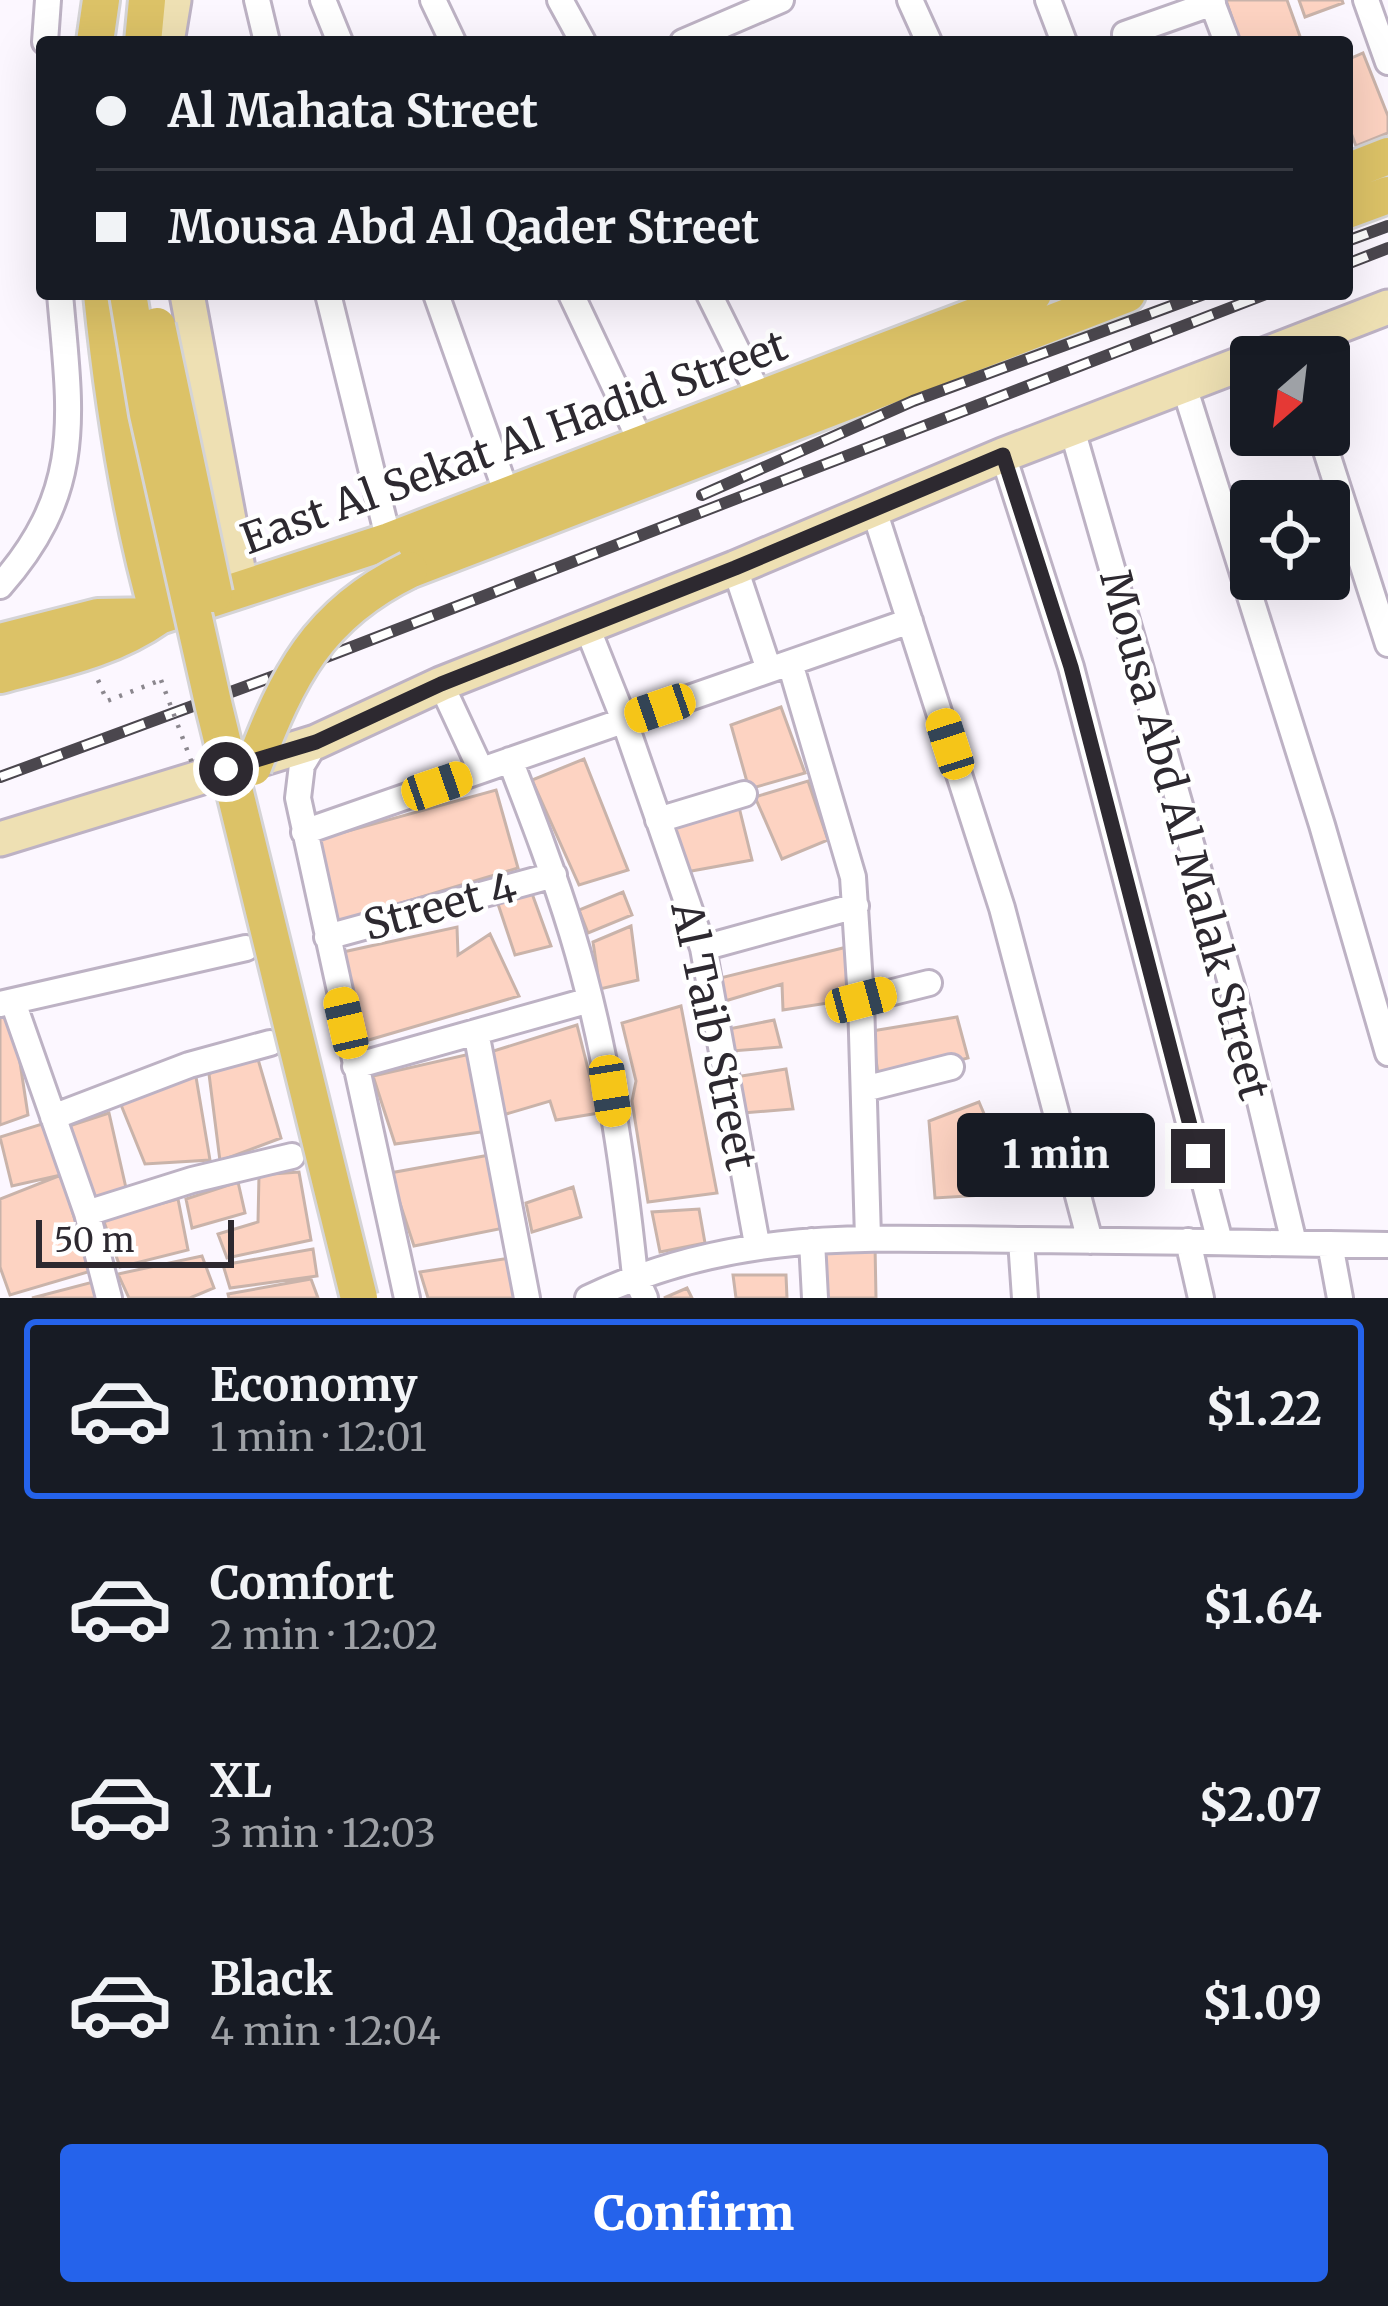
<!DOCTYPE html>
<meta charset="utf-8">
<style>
:root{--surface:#171b24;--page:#242831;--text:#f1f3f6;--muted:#9ea1a6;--line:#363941;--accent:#2563eb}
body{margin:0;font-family:Merriweather,serif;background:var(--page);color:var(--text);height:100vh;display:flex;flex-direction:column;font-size:45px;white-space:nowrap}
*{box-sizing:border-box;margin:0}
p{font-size:39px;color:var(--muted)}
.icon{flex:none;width:66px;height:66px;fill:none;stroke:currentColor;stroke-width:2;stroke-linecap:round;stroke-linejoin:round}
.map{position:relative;height:1298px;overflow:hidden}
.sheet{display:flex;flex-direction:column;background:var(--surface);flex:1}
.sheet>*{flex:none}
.guide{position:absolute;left:36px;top:36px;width:1317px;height:264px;border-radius:12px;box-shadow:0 12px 48px #0002;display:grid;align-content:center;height:264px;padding:0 60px;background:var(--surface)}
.needle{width:78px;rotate:208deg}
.buttons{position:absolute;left:1230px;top:336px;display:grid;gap:24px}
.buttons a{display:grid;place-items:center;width:120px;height:120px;border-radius:12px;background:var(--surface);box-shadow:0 12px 48px #0002;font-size:60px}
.scale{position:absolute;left:36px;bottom:30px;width:198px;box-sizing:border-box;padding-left:12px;border:6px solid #2d2930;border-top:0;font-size:33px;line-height:42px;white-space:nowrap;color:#2d2930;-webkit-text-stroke:9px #fff;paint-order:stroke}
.end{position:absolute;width:54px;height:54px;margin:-27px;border:15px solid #2d2930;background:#fff;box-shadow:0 0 0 6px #fff}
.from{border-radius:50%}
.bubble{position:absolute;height:84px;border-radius:12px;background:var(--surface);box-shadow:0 12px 48px #0002;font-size:39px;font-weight:800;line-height:84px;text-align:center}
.car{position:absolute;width:36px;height:72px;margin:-36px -18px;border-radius:15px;box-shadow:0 0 9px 3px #0007;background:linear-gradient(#f5c518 24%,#345 0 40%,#f5c518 0 76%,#345 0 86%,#f5c518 0)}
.guide b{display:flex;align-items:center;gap:42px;height:114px;font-size:45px}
.guide b+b{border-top:3px solid var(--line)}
.guide i{width:30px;height:30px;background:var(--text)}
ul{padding:21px 0 0;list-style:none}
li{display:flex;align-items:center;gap:36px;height:180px;margin:0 24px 18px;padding:0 36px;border:6px solid transparent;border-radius:12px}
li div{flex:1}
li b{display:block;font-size:45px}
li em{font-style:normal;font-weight:800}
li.active{border-color:var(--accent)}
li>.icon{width:108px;height:108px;stroke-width:1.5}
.cta{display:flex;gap:24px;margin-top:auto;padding:24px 60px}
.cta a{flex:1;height:138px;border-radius:12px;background:var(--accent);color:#fff;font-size:48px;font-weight:800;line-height:138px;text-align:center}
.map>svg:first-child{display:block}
.building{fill:#fdd3c2;stroke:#c9b3aa;stroke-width:3}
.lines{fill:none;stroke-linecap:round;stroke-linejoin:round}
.street-casing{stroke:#bdb2c4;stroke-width:30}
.secondary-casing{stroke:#bdb2c4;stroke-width:39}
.primary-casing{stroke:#d5d4d6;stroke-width:42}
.path{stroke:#8b878e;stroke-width:4.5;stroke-dasharray:3 9;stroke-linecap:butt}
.street{stroke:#fff;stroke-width:24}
.secondary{stroke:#eee0b3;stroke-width:33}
.primary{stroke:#dcc267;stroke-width:36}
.rail-casing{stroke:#4b474e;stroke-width:12}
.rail{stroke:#fff;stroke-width:8;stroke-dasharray:22;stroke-linecap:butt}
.primary-bridge-casing{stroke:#d5d4d6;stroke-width:42;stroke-linecap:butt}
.path-bridge{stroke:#8b878e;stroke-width:4.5;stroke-dasharray:3 9;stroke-linecap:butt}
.primary-bridge{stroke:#dcc267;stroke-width:36}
.route{stroke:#2d2930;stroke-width:15}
.labels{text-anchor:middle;stroke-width:9;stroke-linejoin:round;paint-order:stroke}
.street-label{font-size:42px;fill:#2d2930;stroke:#fff}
</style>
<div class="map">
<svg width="1388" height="1298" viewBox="0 0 1388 1298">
<rect width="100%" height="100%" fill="#fcf7ff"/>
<path class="building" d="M 1226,0 L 1287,0 L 1302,42 L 1240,42 Z
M 1299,0 L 1342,0 L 1343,3 L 1305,17 Z
M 1363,53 L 1388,116 L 1388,133 L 1356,146 L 1347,122 L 1347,60 Z
M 781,707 L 805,773 L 749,789 L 731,725 Z
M 584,759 L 628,870 L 579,885 L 532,780 Z
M 808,781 L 828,840 L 782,859 L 755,797 Z
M 496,790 L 518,868 L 328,925 L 308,842 Z
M 739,807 L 752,860 L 686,872 L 673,829 Z
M 530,888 L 551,946 L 515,955 L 497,901 Z
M 623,892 L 632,915 L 588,933 L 579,910 Z
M 631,926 L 638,980 L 600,989 L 593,942 Z
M 457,927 L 458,955 L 490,934 L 519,996 L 355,1044 L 334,954 Z
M 847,947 L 847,1000 L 783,1010 L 782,984 L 725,1001 L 720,978 Z
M 681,1006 L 717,1193 L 648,1202 L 632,1101 L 636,1081 L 622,1023 Z
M 12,1010 L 28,1115 L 0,1125 L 0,1016 Z
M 957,1017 L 968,1058 L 879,1081 L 872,1031 Z
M 774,1020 L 781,1047 L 732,1051 L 729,1029 Z
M 577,1025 L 599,1113 L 556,1120 L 550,1101 L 503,1115 L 487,1053 Z
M 255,1049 L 281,1138 L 220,1161 L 209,1074 Z
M 470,1054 L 488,1131 L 395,1144 L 373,1076 Z
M 786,1069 L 793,1109 L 743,1113 L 735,1077 Z
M 195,1071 L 210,1160 L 145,1164 L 117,1095 Z
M 979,1102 L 1018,1193 L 935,1198 L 929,1121 Z
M 109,1113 L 126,1188 L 94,1198 L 69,1126 Z
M 42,1124 L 61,1175 L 12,1186 L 0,1137 Z
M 495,1154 L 509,1227 L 414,1246 L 390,1173 Z
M 299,1172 L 311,1240 L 227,1258 L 218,1234 L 258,1222 L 259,1175 Z
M 61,1175 L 91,1271 L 10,1295 L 0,1267 L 0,1199 Z
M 238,1182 L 245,1213 L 192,1228 L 186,1199 Z
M 573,1187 L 581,1217 L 532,1232 L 526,1203 Z
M 178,1199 L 188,1250 L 120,1267 L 103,1219 Z
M 699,1209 L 705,1243 L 660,1252 L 652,1212 Z
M 818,1243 L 875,1245 L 876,1298 L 824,1298 Z
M 313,1249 L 317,1276 L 230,1288 L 223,1265 Z
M 202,1256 L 214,1288 L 190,1298 L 129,1298 L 118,1274 Z
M 516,1257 L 525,1298 L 428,1298 L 420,1272 Z
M 733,1275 L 786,1275 L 787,1298 L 736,1298 Z
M 311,1279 L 318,1298 L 229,1298 L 228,1294 Z
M 93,1282 L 97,1298 L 32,1298 Z
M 687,1288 L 692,1298 L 664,1298 Z"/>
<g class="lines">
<defs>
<path id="street" d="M 257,0 L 267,42
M 323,0 L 340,42
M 433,0 L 453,42
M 560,0 L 583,42
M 910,0 L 929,42
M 1048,0 L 1064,42
M 1211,0 L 1227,42
M 1366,0 L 1388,62
M 1125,34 L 1213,3
M 45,42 L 48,0
M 683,42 L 781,0
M 328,294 L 389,541
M 436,294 L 508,497
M 571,294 L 642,444
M 709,294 L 761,399
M 1184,386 L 1322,825 L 1388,1053
M 1072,429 L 1235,997 L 1294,1243
M 1321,435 L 1388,644
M 1003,455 L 1071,667 L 1220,1242
M 874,510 L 1002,908 L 1090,1241
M 735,568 L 769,670
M 0,586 C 86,489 70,413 60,294
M 587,627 L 624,720 L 703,948 L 757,1244
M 790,663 L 853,877 L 861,1000 L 868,1238
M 441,684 L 481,770
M 316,742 L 302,765 L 298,798 L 407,1298
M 510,760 C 532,817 554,874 572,933 C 606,1045 623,1160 635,1276 L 645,1298
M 658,820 L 744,794
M 304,832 L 910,621
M 327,937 L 554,875
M 703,948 L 856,906
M 861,1000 L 929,983
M 13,1002 L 87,1213 L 109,1298
M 0,1004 L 246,948
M 476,1032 L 527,1298
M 355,1066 L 590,1000
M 864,1089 L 951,1067
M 53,1117 L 189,1065 L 270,1043
M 87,1213 L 192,1180 L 292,1156
M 1021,1240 L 1025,1298
M 812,1241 L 815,1298
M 1188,1241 L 1201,1298
M 1330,1244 L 1340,1298
M 588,1298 C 739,1227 868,1239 1029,1240 C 1149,1241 1268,1243 1388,1245"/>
<path id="secondary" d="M 167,42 L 174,0
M 187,294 L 242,590
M 1259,357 L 1388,307
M 0,839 L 316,742 L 441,684 L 735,568 L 1003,455 L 1251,360"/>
<path id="primary" d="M 95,42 L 101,0
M 143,42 L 147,0
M 1347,172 L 1388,156
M 1347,210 L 1388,195
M 102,294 C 113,403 129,511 159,616
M 409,570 L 1127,294
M 0,642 L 98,617 L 159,616
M 0,675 C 56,660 111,650 159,616 L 389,541 L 1033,294"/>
</defs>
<use href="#street" class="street-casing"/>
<use href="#secondary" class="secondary-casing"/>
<use href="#primary" class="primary-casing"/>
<path class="path" d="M 98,680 L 107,701 L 161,680"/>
<use href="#street" class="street"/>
<use href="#secondary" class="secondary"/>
<use href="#primary" class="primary"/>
<defs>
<path id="rail" d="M 1347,241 L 1388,226
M 1347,264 L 1388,248
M 702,495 L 913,401 L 1204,294
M 0,777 L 326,657 L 1266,294"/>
</defs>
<use href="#rail" class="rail-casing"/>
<use href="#rail" class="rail"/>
<defs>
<path id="primary-bridge" d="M 128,294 L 148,414 L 214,707 L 359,1298
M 157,326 L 214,594
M 253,767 C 288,676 317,615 409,570"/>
</defs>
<use href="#primary-bridge" class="primary-bridge-casing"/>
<path class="path-bridge" d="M 161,680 L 192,763"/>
<use href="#primary-bridge" class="primary-bridge"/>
</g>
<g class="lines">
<path class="route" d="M 226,769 L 316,742 L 441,684 L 735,568 L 1003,455 L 1071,667 L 1198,1156"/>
</g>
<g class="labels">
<g class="street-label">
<text transform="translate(514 442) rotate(-20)" y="15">East Al Sekat Al Hadid Street</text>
<text transform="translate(1185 835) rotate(75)" y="15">Mousa Abd Al Malak Street</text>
<text transform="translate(440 906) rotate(-15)" y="15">Street 4</text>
<text transform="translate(714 1036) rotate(78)" y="15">Al Taib Street</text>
</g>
</g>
</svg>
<div class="buttons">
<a><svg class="needle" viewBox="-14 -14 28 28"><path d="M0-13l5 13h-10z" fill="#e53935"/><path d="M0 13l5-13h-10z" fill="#9ea1a6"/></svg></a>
<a><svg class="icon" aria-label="locate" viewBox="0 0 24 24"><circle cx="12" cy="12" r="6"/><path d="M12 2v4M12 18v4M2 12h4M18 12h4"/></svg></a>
</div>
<div class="scale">50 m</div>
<i class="end from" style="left:226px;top:769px"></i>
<i class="end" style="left:1198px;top:1156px"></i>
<div class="bubble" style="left:957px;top:1113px;width:198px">1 min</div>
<i class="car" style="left:660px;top:708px;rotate:251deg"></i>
<i class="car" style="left:950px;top:744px;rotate:342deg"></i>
<i class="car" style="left:437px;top:786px;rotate:71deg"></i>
<i class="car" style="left:861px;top:1000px;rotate:75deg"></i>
<i class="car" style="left:346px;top:1023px;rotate:347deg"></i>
<i class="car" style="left:610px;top:1091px;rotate:171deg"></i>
<div class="guide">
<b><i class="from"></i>Al Mahata Street</b>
<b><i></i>Mousa Abd Al Qader Street</b>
</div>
</div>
<section class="sheet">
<ul>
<li class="active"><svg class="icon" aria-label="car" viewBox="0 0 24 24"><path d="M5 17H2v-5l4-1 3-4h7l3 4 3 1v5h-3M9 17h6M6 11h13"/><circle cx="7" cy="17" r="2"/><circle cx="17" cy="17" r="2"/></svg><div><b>Economy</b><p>1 min · 12:01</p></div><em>$1.22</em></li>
<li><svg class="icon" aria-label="car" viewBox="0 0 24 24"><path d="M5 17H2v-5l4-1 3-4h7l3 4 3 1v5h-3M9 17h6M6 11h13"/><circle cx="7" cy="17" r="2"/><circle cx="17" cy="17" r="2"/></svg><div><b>Comfort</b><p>2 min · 12:02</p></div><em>$1.64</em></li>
<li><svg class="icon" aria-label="car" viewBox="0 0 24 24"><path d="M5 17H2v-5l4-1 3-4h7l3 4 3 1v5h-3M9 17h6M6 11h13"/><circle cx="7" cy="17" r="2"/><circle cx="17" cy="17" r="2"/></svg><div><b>XL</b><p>3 min · 12:03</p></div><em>$2.07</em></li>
<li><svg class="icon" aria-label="car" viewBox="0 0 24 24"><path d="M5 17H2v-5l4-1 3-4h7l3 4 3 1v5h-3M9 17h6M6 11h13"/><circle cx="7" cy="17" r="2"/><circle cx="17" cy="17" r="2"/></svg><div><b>Black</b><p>4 min · 12:04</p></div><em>$1.09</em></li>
</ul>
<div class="cta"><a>Confirm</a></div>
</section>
